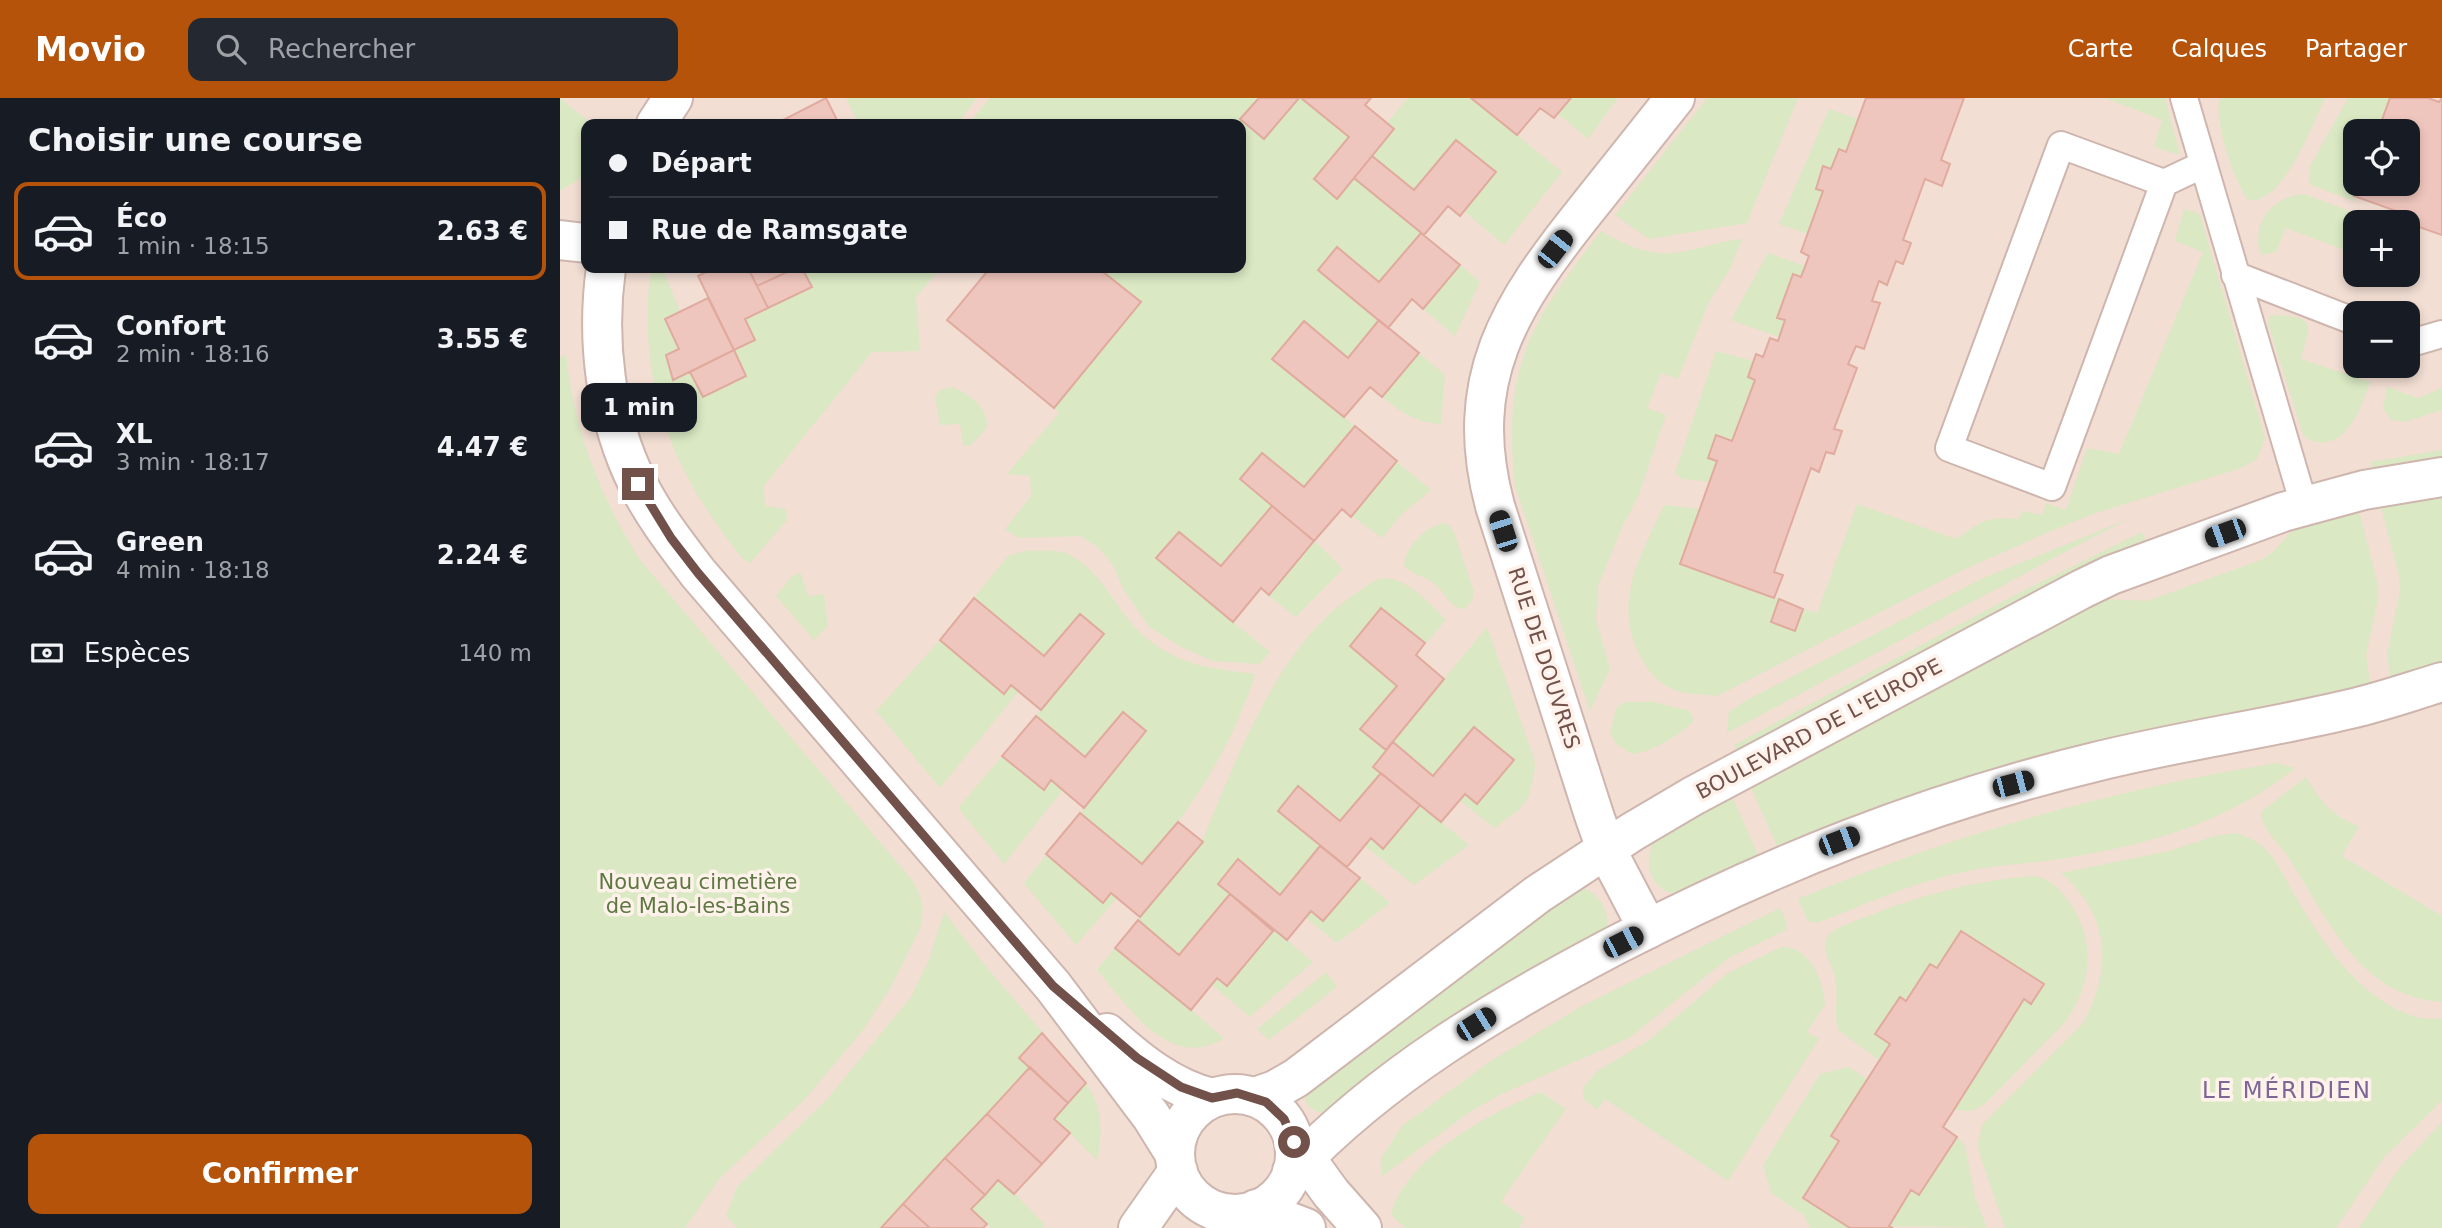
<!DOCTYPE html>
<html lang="fr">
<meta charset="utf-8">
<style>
:root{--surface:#171b24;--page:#242831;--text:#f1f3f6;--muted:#9ea1a6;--line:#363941;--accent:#b45309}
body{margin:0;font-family:"DejaVu Sans",sans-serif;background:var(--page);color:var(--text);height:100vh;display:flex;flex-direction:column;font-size:26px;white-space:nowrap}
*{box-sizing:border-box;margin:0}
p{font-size:23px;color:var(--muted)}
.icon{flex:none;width:38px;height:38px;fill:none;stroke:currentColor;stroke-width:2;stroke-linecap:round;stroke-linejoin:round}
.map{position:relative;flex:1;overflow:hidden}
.details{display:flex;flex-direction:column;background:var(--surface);width:560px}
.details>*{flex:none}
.top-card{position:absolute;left:21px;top:21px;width:665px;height:154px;border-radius:14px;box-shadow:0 4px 10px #0003;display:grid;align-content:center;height:154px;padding:0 28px;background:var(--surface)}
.tools{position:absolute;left:1783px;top:21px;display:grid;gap:14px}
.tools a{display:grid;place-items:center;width:77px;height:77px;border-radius:14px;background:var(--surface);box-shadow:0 4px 10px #0003;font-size:35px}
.end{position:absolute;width:32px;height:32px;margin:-16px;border:9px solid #73514b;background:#fff;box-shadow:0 0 0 4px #fff}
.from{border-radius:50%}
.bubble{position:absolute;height:49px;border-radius:14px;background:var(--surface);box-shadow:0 4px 10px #0003;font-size:23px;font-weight:700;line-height:49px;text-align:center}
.car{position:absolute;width:21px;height:42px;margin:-21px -10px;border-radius:9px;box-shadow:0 0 5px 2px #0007;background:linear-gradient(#222 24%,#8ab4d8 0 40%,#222 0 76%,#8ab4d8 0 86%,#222 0)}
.top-card b{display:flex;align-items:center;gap:24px;height:66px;font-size:26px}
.top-card b+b{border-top:2px solid var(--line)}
.top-card i{width:18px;height:18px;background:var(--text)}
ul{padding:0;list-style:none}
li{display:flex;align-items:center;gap:21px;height:98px;margin:0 14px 10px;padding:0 14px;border:4px solid transparent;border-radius:14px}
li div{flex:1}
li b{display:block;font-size:26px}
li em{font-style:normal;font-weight:700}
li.on{border-color:var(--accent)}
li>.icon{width:63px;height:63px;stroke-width:1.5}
h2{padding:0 28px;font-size:32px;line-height:84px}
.pay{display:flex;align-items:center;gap:18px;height:77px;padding:0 28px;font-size:26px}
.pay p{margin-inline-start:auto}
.cta{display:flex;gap:14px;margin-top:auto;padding:14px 28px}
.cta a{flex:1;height:80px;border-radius:14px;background:var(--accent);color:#fff;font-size:28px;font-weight:700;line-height:80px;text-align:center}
header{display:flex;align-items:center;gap:42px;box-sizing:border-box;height:98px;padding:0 35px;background:var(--accent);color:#fff}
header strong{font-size:33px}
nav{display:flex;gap:38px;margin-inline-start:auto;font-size:24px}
.search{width:490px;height:63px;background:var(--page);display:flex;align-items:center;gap:18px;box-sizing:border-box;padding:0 24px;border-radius:14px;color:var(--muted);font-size:26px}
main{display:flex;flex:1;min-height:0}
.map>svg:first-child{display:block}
.residential{fill:#f2ded3;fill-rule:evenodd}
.green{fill:#dae8c3}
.building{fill:#efc6bd;stroke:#e1aa9e;stroke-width:2}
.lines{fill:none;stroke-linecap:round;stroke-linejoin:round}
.service-casing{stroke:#ceb6ae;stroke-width:30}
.minor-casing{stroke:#ceb6ae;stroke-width:42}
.tertiary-casing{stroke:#ceb6ae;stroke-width:42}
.service{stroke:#fff;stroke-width:26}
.minor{stroke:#fff;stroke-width:38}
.tertiary{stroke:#fff;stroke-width:38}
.route{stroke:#73514b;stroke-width:9}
.labels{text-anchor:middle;stroke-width:7;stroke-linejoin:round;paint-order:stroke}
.street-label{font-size:21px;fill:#73514b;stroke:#fef2ea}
.park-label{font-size:21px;fill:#5e7843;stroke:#fef2ea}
.neighbourhood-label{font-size:23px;letter-spacing:2px;fill:#7c6796;stroke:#fef2ea}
</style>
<header>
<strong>Movio</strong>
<div class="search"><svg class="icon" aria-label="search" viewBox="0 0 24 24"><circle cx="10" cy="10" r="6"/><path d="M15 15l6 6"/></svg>Rechercher</div>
<nav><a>Carte</a><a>Calques</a><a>Partager</a></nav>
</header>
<main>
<section class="details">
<h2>Choisir une course</h2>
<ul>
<li class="on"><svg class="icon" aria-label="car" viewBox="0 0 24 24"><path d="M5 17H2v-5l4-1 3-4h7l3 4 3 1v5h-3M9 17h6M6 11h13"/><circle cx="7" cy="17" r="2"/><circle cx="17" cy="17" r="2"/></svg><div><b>Éco</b><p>1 min · 18:15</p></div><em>2.63 €</em></li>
<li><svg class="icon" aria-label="car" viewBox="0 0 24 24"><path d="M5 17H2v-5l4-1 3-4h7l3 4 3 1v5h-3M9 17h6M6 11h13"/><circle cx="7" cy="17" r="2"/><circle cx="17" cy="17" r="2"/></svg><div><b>Confort</b><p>2 min · 18:16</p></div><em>3.55 €</em></li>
<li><svg class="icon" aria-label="car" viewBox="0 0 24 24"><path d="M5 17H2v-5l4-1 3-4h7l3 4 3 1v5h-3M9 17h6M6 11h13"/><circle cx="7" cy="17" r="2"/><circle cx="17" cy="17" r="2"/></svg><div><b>XL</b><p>3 min · 18:17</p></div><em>4.47 €</em></li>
<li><svg class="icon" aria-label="car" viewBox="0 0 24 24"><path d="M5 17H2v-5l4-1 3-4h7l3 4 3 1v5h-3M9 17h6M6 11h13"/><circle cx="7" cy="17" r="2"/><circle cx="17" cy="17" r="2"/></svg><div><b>Green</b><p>4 min · 18:18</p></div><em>2.24 €</em></li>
</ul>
<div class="pay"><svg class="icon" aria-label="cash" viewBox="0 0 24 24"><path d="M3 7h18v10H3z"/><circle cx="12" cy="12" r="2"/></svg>Espèces<p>140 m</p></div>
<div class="cta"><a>Confirmer</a></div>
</section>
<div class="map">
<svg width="1882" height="1130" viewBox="0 0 1882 1130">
<rect width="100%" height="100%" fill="#fbede4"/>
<path class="residential" d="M 0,0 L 1882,0 L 1882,1130 L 0,1130 ZM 26,26 L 681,26 L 681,170 L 26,170 ZM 1796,33 L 1848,33 L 1848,86 L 1796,86 ZM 1796,124 L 1848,124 L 1848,177 L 1796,177 ZM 1796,215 L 1848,215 L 1848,268 L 1796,268 Z"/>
<path class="green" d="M 0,0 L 32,26 L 26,26 L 26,77 L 0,93 Z
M 286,0 L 417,0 L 397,26 L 299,26 Z
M 430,0 L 811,0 L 805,7 L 827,25 L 848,0 L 1058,0 L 1028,41 L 998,16 L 994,20 L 980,10 L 957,37 L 1002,74 L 944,147 L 904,113 L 900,118 L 888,108 L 864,137 L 920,184 L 895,238 L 852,201 L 828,229 L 885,277 L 881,326 C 851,325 832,307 810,289 L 784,319 L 871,392 L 842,416 L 822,440 L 782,411 L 755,443 L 783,471 L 736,519 L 700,491 L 673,524 L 710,554 L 700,566 L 653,563 L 621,549 L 589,529 L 562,489 L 553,467 L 539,450 L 520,438 L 459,440 L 445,431 L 471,398 L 470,378 L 447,376 L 499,315 L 494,310 L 580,204 L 538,170 L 681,170 L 681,26 L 408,26 Z
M 1147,0 L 1238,0 L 1187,125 L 1089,141 L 1055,117 Z
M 1545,0 L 1605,0 L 1620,57 L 1594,49 L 1602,22 Z
M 1660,0 L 1765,0 C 1753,25 1723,108 1688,102 C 1674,83 1653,23 1660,0 Z
M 1788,0 L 1830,0 L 1818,33 L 1796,33 L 1796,86 L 1799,86 L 1793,103 L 1749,86 L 1750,68 Z
M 1269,11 L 1298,21 L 1286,54 L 1279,51 L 1271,71 L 1263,69 L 1256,90 L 1263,93 L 1248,136 L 1219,126 Z
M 1744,96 L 1819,124 L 1796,124 L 1795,156 L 1726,130 L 1716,154 L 1701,157 C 1690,127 1712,98 1744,96 Z
M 1624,111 L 1640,116 L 1705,340 L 1697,361 L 1681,370 L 1536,415 L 1486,435 L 1399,474 L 1157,598 C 1143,596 1127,597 1114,592 C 1097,585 1086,571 1078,554 C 1053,500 1082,456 1104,407 L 1140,411 L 1120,467 L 1219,501 L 1211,524 L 1235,533 L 1243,511 L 1257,515 L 1297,406 L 1396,441 C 1421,424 1426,418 1458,421 L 1463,413 L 1482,417 L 1486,405 L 1506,412 L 1527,350 L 1559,356 L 1643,154 L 1615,143 Z
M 1041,133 C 1066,148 1091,159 1121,154 C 1142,150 1161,143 1182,141 L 1171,169 L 1148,206 L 1118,281 L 1101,275 L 1087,310 L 1106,317 L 1078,399 L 1062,429 L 1038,488 L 1036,522 L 1050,571 L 1030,613 L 955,388 C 942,267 970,226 1041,133 Z
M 1208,155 L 1245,168 L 1241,179 L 1233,176 L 1218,220 L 1225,222 L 1219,239 L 1171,222 Z
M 92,170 L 102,170 L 120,213 L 148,200 L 138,178 L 154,170 L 381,170 L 356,199 L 360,253 L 312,254 L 204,388 L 205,408 L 226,411 L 227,422 L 190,465 L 181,459 C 127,390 91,323 88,234 C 88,212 87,192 92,170 Z
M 1710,217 C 1756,218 1751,224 1741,261 L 1810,284 C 1801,311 1785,357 1747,341 L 1743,336 L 1708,226 Z
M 1156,253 L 1193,263 L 1188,279 L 1195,282 L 1172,343 L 1156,337 L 1157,363 L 1150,384 L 1122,381 L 1115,375 Z
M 6,257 C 15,334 39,396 80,462 L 353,783 L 360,798 L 363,811 L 360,831 L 331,889 L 303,932 L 245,1001 L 159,1081 L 125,1130 L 0,1130 L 0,259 Z
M 390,289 C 407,293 432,312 426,331 L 410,348 L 403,347 L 400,326 L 380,327 L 375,298 L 381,292 Z
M 1827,289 L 1858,300 L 1882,290 L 1882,312 L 1844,324 L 1831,322 L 1823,310 Z
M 1882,352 L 1882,367 L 1814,378 L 1810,364 Z
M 1882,392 L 1882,562 L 1875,571 L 1831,587 L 1827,556 L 1840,492 L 1839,478 L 1819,401 Z
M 1797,405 L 1818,487 L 1818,501 L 1806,557 L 1811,591 L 1220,755 L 1189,685 L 1543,501 L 1587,503 L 1701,462 C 1716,454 1722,442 1734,431 C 1750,416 1776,412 1797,405 Z
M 1571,420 L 1524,444 L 1167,635 L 1169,614 L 1185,603 L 1421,481 Z
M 884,425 L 890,428 L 895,437 L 914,494 L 912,503 L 904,511 C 889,510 885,494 874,485 C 864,478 851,477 844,467 C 846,448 865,429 884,425 Z
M 1582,434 L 1588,449 L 1180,659 L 1174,647 L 1453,498 Z
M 465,453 C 479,453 496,451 508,456 C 543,473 557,515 585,539 C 621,569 651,570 695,576 C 679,629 651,679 618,724 L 642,744 C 676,661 719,544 798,494 C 808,487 818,478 831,481 C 852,485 872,508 886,522 L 856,557 L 884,581 L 927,529 L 974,660 L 975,671 L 969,698 L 959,712 L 934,730 L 899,702 L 881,724 L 909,747 L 854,787 L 805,748 L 787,769 L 830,805 L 777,845 L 746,820 L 727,842 L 753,864 L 690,919 L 652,887 L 631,912 L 664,940 C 610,975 567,907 537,872 L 580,819 L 557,800 L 516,847 L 464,785 L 524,710 L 502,693 L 444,766 L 398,710 L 481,612 L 458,594 L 380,690 L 316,613 L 380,542 L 448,458 Z
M 241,475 L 248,498 L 264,496 L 268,528 L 254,542 L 216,498 L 232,478 Z
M 1064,604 L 1094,604 L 1130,613 L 1134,623 C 1120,637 1093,654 1072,656 L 1057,647 L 1050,635 L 1056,611 Z
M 1717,665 L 1735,670 C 1666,727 1580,749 1493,762 C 1465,766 1436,767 1408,773 C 1353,784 1309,805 1257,825 L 1248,823 L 1238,801 C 1391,737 1554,691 1717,665 Z
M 1746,679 C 1759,702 1773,719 1799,728 L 1782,758 L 1882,818 L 1882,904 C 1799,899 1768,820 1728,759 C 1719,745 1701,731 1701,714 Z
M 1170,693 L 1201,764 L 1120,797 C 1088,793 1083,764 1095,739 Z
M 1675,735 C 1712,745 1717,768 1735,798 C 1764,847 1802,905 1860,920 C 1867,921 1875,920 1882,921 L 1882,1003 L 1824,1059 L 1776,1130 L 1445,1130 L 1420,1057 L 1418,1045 L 1422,1027 L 1523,925 C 1553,870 1550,818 1501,775 L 1609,753 L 1655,738 Z
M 1472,778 C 1488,779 1497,788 1507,801 C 1536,840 1533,884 1506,923 L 1428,1003 C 1417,1012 1409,1016 1395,1011 L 1464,901 L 1472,906 L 1484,886 L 1401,833 L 1377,870 L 1370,866 L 1346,903 L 1340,899 L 1315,936 L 1330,946 L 1319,962 L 1278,932 C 1273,915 1279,897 1275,879 C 1272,868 1260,848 1268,838 C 1276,828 1294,824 1306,819 C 1359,797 1414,783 1472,778 Z
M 1020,789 C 1039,794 1052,816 1046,835 L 766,1015 C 754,1015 742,1007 745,993 L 888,875 Z
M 1220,810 L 1227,825 L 1226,832 L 1170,859 L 1069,940 L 942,996 L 911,1013 L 821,1079 L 821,1060 L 842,1028 L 931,963 L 1020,909 Z
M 384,814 L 428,871 L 526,985 C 543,1011 543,1033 537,1062 L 510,1035 L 454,1095 L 485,1127 L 482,1130 L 431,1130 L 427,1126 L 423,1130 L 177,1130 L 166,1118 L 177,1089 L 268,1000 L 351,899 L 368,864 Z
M 1221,849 C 1249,847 1264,883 1265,907 L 1247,934 L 1259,941 L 1168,1083 L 1045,1001 L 1037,1012 L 1023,1000 L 1024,989 L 1037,973 L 1088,943 L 1168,875 Z
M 766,874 L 777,889 L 709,942 L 697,931 Z
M 1289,969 L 1307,981 L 1271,1037 L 1279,1043 L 1243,1100 L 1290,1130 L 1250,1130 L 1244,1117 L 1211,1095 L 1203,1067 L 1260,976 Z
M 981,994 L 1006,1011 L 941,1103 L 965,1120 L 959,1130 L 845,1130 L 831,1117 C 847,1058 929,1016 981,994 Z
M 1882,1024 L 1882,1130 L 1799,1130 L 1840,1069 Z
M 1397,1039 L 1405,1048 L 1415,1100 L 1427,1130 L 1329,1128 L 1351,1092 L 1359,1096 Z"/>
<path class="building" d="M 266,0 L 279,26 L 226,26 L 223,22 Z
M 699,0 L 739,0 L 704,41 L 680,21 Z
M 741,0 L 811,0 L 805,7 L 834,31 L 777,101 L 754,81 L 789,39 Z
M 911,0 L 1011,0 L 994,20 L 980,10 L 957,37 Z
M 1306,0 L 1404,0 L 1381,62 L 1390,66 L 1382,88 L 1365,81 L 1343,142 L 1351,145 L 1343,166 L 1336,163 L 1327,187 L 1319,183 L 1312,203 L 1320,205 L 1304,251 L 1296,248 L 1288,266 L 1297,270 L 1274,331 L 1282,333 L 1274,356 L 1266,354 L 1259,374 L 1251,370 L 1214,474 L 1223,477 L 1214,500 L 1120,466 L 1157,363 L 1148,360 L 1156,337 L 1172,343 L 1195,282 L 1188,279 L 1196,256 L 1203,259 L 1210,240 L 1218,243 L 1225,222 L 1217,220 L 1233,176 L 1241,179 L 1249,158 L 1241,154 L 1263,93 L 1256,91 L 1263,68 L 1271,71 L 1279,51 L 1286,54 Z
M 1830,0 L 1868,0 L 1879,4 L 1882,0 L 1882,137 L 1836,121 L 1839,114 L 1794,98 L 1799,86 L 1848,86 L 1848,33 L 1818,33 Z
M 896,42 L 936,74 L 900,118 L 888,108 L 864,137 L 794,80 L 812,58 L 854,92 Z
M 861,135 L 900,167 L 863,211 L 852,201 L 828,230 L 758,172 L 777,149 L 819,184 Z
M 154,170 L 188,170 L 208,210 L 185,221 L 195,242 L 174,252 L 138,178 Z
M 188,170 L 236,170 L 197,188 Z
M 236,170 L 242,170 L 252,189 L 208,210 L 197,188 Z
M 430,170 L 538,170 L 581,204 L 494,310 L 387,222 Z
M 148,200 L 174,252 L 113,282 L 106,257 L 119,251 L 105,221 Z
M 819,222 L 859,255 L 822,299 L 810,289 L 784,319 L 712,261 L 744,223 L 788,260 Z
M 174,252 L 186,278 L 143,299 L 130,274 Z
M 795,328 L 837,363 L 791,419 L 782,411 L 754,443 L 680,381 L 702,355 L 744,389 Z
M 712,408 L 754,443 L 709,497 L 701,490 L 673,524 L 596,460 L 619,434 L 661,468 Z
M 414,500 L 484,558 L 520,516 L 544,536 L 481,612 L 451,587 L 444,596 L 380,542 Z
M 1219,501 L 1243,511 L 1235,533 L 1211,524 Z
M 821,510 L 865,545 L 856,557 L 884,581 L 826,652 L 800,631 L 837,588 L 790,548 Z
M 563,614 L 586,633 L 524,710 L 491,682 L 484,692 L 442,658 L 476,618 L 525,659 Z
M 914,629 L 954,662 L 917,706 L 905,696 L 881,724 L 813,669 L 833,644 L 873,678 Z
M 821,675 L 860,707 L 823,751 L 811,740 L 787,769 L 718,713 L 738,688 L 780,723 Z
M 520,715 L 582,766 L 618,724 L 643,744 L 580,819 L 551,795 L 543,805 L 486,756 Z
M 760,748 L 800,780 L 763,823 L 751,813 L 727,842 L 658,786 L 678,761 L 720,797 Z
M 670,796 L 713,833 L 667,888 L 657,880 L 631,912 L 555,850 L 578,822 L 619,857 Z
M 1401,833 L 1484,886 L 1471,906 L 1464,901 L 1383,1029 L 1397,1039 L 1359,1097 L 1351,1092 L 1329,1128 L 1333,1130 L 1290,1130 L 1243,1100 L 1279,1043 L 1271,1038 L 1330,946 L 1315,936 L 1340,899 L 1346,903 L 1370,866 L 1377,870 Z
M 482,935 L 526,985 L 508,1005 L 459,960 Z
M 470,969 L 508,1005 L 494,1021 L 510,1035 L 482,1066 L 427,1016 Z
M 427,1016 L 482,1066 L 454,1096 L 438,1082 L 425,1097 L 385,1060 Z
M 385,1060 L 425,1097 L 411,1111 L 427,1126 L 423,1130 L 370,1130 L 343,1106 Z
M 343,1106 L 370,1130 L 321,1130 Z"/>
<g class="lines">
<defs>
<path id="service" d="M 1624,0 L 1744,407
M 1604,85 L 1501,47 L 1389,350 L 1492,389 L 1604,85 L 1642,67
M 1675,177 L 1796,224
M 1848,243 L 1858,243 L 1882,236"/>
<path id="minor" d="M 96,26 L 113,0
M 0,142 L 26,145
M 46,170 C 36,241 45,321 78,386 C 94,418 116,446 138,475 L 493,888 L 591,1018 L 614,1055
M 1088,831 L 1046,751 L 1034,717 L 935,408 C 901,282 950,207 1025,113 C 1055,75 1085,38 1115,0
M 547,935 C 578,963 611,990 652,1000
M 734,1044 L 771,1095 L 802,1130
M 696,1111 L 746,1130"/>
<path id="tertiary" d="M615 1056a60 60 0 1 1 120 0a60 60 0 1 1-120 0Z
M 695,999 L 715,992 L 736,980 L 978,796 L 1072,734 L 1133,698 L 1522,491 L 1551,477 L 1723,414 L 1804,392 L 1882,379
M 732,1073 C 823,977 938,909 1054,848 C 1211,767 1362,706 1535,664 C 1619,643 1706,631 1790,611 C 1821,604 1852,593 1882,584
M 578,1130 L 618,1073"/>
</defs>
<use href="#service" class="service-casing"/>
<use href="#minor" class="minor-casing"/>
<use href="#tertiary" class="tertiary-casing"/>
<use href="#service" class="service"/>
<use href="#minor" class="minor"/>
<use href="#tertiary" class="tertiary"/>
</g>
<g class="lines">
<path class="route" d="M 78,386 L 111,440 L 138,475 L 493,888 L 577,960 L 621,989 L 652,1000 L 677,995 L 706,1004 L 724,1021 L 734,1044"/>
</g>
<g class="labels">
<g class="street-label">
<text transform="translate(984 560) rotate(72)" y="7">RUE DE DOUVRES</text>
<text transform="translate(1259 631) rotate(-28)" y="7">BOULEVARD DE L'EUROPE</text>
</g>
<g class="park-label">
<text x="138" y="791">Nouveau cimetière<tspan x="138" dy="24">de Malo-les-Bains</tspan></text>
</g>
<g class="neighbourhood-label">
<text x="1727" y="1000">LE MÉRIDIEN</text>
</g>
</g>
</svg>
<div class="tools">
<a><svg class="icon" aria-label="locate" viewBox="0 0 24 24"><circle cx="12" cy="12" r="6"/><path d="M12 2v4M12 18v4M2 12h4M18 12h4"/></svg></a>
<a>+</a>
<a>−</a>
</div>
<i class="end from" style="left:734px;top:1044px"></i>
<i class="end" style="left:78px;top:386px"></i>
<div class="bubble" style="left:21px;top:285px;width:116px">1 min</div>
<i class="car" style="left:995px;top:151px;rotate:38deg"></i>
<i class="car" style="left:943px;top:433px;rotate:342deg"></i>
<i class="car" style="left:1665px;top:435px;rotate:250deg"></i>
<i class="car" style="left:1453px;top:686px;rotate:75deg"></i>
<i class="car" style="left:1279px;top:743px;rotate:69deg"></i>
<i class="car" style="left:1063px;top:844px;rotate:63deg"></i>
<i class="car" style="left:916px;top:926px;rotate:58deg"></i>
<div class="top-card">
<b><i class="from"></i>Départ</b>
<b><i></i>Rue de Ramsgate</b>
</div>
</div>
</main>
